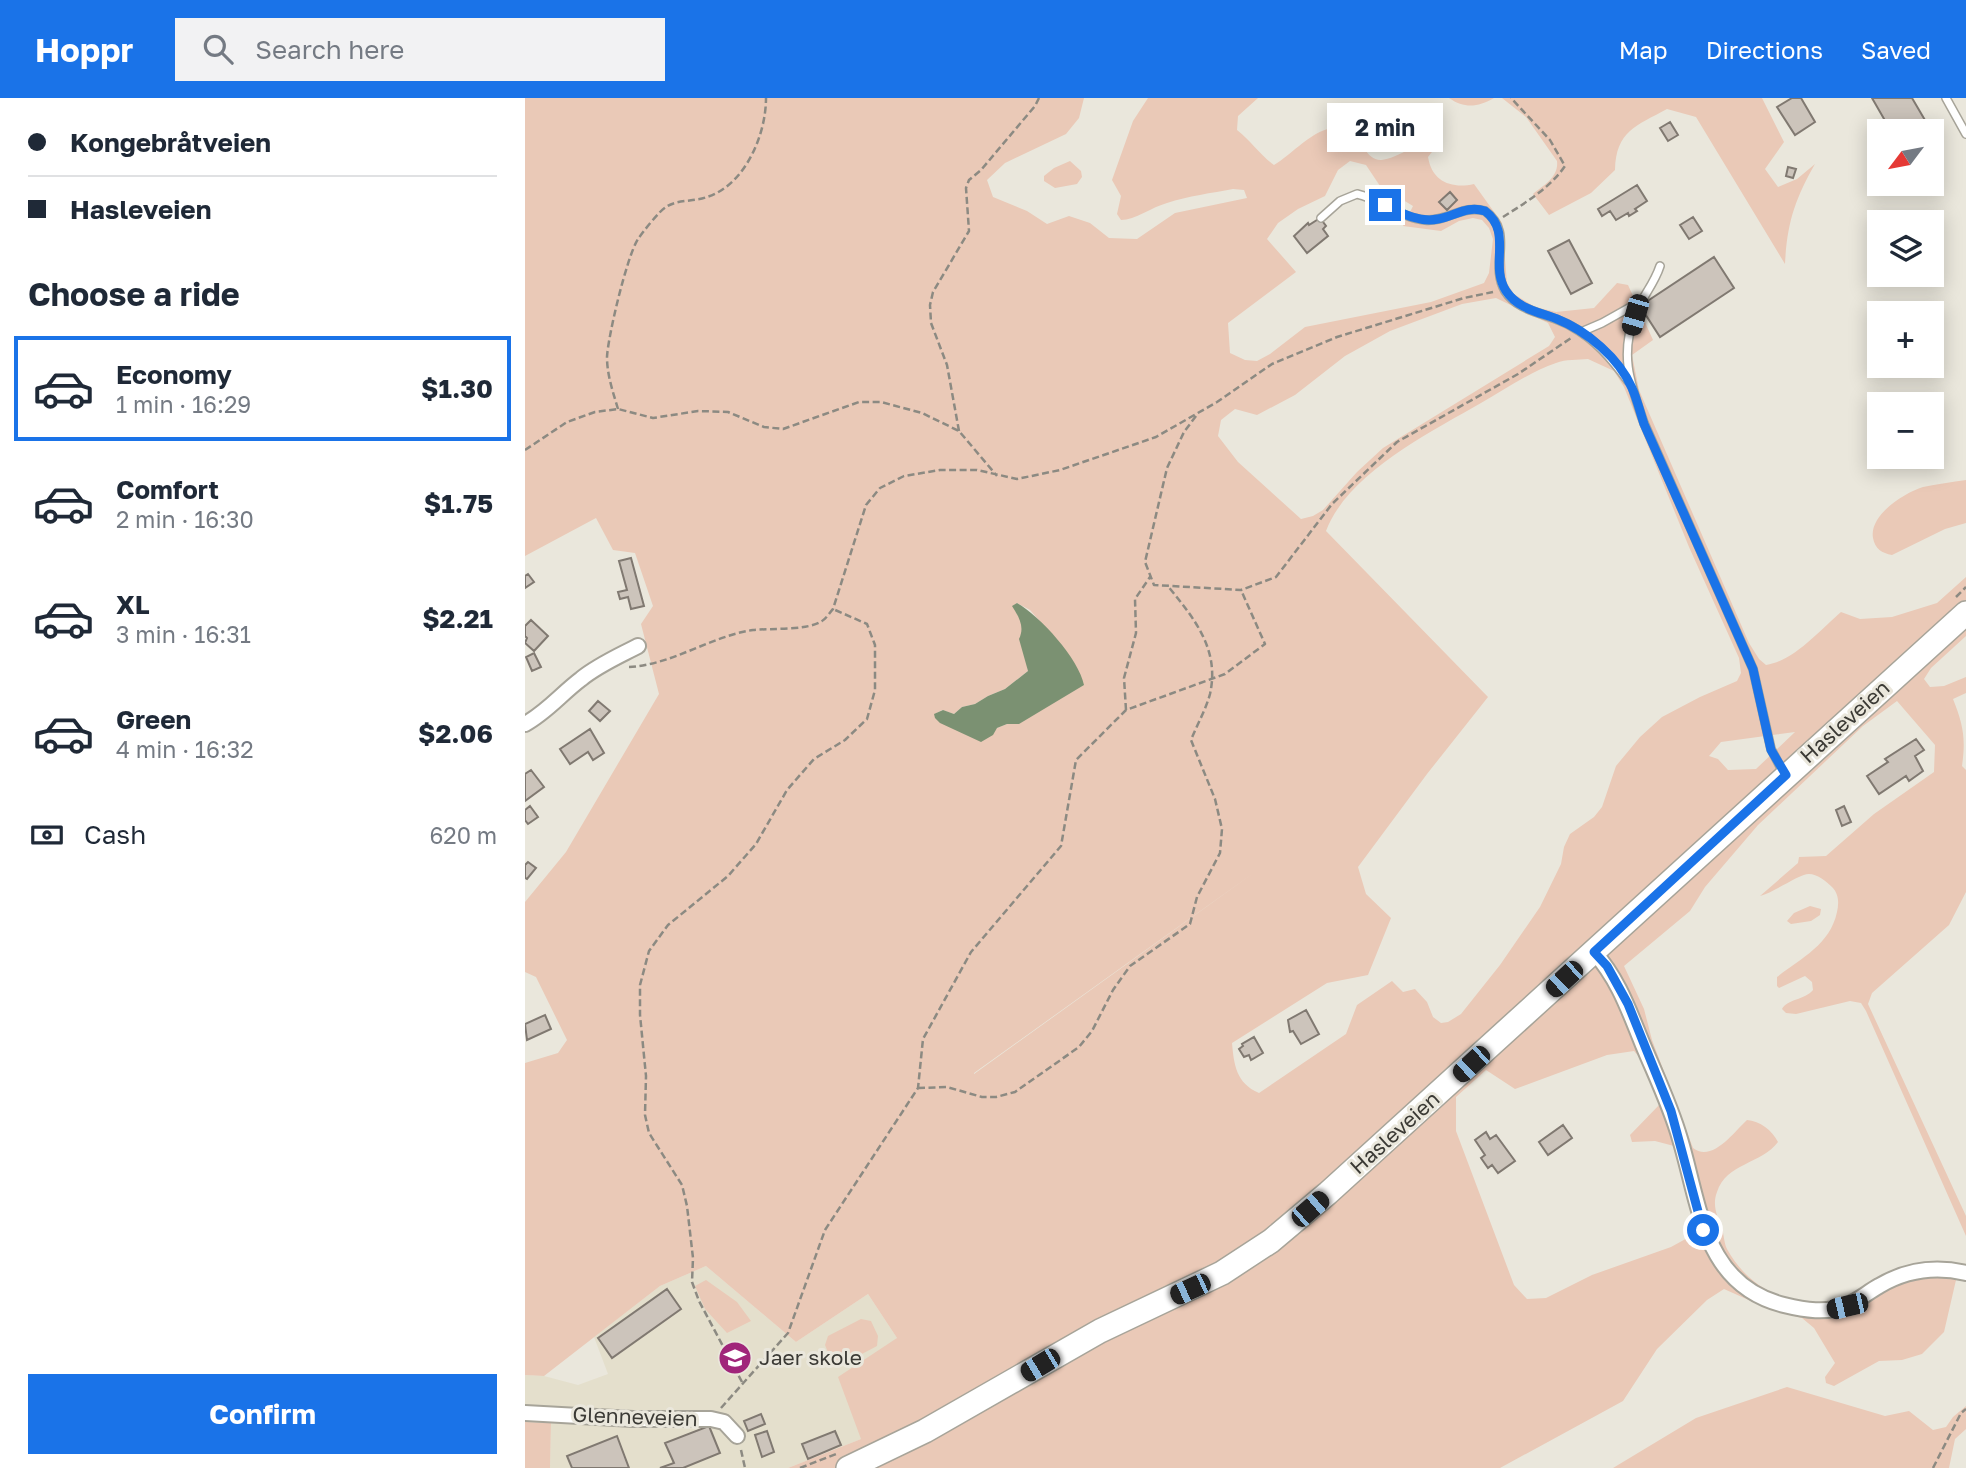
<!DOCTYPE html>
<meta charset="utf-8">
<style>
:root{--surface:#fff;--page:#f2f2f3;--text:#1f2937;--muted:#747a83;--line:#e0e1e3;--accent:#1a73e8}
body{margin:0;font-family:"Golos Text",sans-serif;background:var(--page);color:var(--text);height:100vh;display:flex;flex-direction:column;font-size:26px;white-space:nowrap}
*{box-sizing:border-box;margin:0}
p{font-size:23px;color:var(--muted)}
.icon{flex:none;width:38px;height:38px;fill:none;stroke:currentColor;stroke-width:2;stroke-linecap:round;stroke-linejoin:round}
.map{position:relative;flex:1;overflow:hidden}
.panel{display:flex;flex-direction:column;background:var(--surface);width:525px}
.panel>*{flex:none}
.top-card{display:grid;align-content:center;height:154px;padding:0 28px;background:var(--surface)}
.needle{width:46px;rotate:238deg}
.controls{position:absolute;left:1342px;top:21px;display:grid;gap:14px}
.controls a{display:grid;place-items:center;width:77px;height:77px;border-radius:0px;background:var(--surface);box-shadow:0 4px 18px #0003;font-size:35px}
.end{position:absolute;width:32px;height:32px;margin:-16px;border:9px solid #1a73e8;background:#fff;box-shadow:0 0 0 4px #fff}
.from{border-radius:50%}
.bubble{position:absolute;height:49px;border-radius:0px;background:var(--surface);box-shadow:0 4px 18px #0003;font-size:23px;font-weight:700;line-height:49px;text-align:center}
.car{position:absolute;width:21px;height:42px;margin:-21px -10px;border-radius:9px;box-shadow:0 0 5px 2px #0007;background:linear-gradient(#222 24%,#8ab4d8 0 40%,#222 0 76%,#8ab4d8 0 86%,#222 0)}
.top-card b{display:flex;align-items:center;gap:24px;height:66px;font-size:26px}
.top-card b+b{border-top:2px solid var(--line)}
.top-card i{width:18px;height:18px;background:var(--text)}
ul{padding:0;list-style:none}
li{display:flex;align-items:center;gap:21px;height:105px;margin:0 14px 10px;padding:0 14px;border:4px solid transparent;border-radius:0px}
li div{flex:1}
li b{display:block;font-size:26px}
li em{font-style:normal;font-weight:700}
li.active{border-color:var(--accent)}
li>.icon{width:63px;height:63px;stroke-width:1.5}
h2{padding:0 28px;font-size:32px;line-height:84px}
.pay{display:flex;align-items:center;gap:18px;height:77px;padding:0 28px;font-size:26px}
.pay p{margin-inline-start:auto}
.primary-button{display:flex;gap:14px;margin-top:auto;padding:14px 28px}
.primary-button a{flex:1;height:80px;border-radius:0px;background:var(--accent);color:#fff;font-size:28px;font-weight:700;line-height:80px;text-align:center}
header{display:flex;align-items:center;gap:42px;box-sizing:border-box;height:98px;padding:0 35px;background:var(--accent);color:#fff}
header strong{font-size:33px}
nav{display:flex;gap:38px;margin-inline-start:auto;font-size:24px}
.search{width:490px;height:63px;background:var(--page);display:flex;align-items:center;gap:18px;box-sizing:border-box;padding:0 24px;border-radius:0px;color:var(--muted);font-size:26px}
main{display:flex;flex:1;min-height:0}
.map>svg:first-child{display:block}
.built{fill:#e4dfcc}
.green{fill:#eac9b7;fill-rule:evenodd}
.water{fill:#7b9172}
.building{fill:#ccc4bb;stroke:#807971;stroke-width:2}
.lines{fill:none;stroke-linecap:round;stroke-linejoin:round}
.lane-casing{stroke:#a7a499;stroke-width:10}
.street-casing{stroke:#a7a499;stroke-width:18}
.primary-casing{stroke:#a7a499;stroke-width:26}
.path{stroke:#8c8a82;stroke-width:2.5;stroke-dasharray:7 3.5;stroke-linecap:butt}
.lane{stroke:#fff;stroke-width:7}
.street{stroke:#fff;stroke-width:14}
.primary{stroke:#fff;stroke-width:23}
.route{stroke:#1a73e8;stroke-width:9}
.labels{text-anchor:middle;stroke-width:6;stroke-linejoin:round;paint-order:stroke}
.street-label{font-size:21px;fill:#3b3a35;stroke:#eae7dc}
.poi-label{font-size:21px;fill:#3b3a35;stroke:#eae7dc;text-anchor:start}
</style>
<header>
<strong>Hoppr</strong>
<div class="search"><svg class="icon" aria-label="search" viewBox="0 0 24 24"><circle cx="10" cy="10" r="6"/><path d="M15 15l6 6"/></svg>Search here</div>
<nav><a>Map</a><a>Directions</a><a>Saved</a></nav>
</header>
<main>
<section class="panel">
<div class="top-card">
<b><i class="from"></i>Kongebråtveien</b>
<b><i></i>Hasleveien</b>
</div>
<h2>Choose a ride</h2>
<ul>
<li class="active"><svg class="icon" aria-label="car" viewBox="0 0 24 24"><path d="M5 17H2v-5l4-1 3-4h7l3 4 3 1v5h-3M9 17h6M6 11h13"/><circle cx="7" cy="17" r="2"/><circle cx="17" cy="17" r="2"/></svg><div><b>Economy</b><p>1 min · 16:29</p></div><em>$1.30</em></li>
<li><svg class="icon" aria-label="car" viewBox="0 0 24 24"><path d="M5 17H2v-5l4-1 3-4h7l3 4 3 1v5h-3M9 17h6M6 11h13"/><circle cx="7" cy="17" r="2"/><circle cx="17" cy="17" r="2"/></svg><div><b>Comfort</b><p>2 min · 16:30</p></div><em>$1.75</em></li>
<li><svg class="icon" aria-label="car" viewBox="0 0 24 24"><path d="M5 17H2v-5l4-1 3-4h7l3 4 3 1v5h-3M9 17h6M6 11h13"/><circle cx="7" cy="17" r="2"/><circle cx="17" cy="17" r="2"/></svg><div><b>XL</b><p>3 min · 16:31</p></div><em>$2.21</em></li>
<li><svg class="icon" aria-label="car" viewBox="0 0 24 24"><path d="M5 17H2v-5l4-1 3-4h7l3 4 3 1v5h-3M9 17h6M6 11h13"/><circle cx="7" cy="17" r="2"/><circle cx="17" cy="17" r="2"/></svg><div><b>Green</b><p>4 min · 16:32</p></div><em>$2.06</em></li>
</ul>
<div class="pay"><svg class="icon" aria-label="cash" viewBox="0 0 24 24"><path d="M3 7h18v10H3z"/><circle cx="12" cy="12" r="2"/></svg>Cash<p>620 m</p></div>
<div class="primary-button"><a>Confirm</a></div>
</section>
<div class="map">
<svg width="1441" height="1370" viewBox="0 0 1441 1370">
<rect width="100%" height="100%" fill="#eae7dc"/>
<path class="built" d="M 181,1168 L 271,1244 L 343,1196 L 372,1240 L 336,1341 L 263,1370 L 25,1370 L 26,1325 L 0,1324 L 0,1277 L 19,1278 L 53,1287 L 83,1276 L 69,1239 L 135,1188 Z"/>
<path class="green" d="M 0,0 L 559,0 L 554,20 L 541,36 L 480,65 L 462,82 L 468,99 L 502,113 L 522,126 L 544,118 L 565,125 L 584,140 L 612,141 L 650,115 L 722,100 L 719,92 L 708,91 C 687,95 663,98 642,105 C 627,109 610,122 596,122 L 592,116 L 596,98 L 587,82 L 608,23 L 623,0 L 733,0 L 713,18 L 712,32 C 726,43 735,57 749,67 C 769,56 798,18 825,33 C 838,41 840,62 856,62 C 872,61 899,41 917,36 L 917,41 L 903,59 C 907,84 927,91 949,86 L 977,125 L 982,185 L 989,196 L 1010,209 L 1031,214 L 1069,210 L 1092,185 L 1103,187 L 1128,242 L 1107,257 L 1114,292 L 1224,545 L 1234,561 L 1241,567 C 1269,563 1295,532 1316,514 L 1335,521 L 1367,519 L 1412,505 L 1441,479 L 1441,538 L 1406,570 L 1399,581 L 1405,589 L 1419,588 L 1441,579 L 1441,595 L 1428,601 C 1438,626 1441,640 1437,668 L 1441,672 L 1441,794 L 1424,827 L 1347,895 L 1343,906 L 1441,1118 L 1441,1138 L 1341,913 L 1336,905 L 1325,903 L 1271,916 L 1261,915 L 1257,911 C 1262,901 1280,902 1288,892 L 1287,884 L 1280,878 L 1254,890 L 1252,888 L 1252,879 C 1276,860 1305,847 1312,814 C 1314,805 1314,796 1307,789 C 1301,783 1292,776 1284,776 C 1274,776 1250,794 1235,798 L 1273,765 L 1274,759 L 1301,758 L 1349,716 L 1409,674 L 1410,647 L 1372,603 L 1338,628 L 1233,727 L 1180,789 L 1165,813 L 1099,868 L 1119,911 L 1127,942 L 1168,1050 C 1187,1065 1209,1034 1222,1022 C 1235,1023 1247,1032 1253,1044 C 1237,1066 1201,1065 1192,1094 C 1187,1107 1192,1118 1197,1130 C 1199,1137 1199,1145 1202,1151 C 1225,1193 1270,1213 1316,1201 C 1356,1180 1395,1159 1441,1168 L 1441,1183 L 1431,1182 L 1419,1234 L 1397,1256 L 1377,1262 L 1354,1263 L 1309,1288 L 1301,1285 L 1300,1279 L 1310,1265 L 1289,1230 L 1277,1220 L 1246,1212 L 1199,1191 L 1182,1202 L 1132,1251 L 1098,1303 L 975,1370 L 263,1370 L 336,1341 L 313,1279 L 372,1240 L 343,1196 L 271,1244 L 181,1168 L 135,1188 L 19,1278 L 0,1277 L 0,965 L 33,955 L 42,942 L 11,879 L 0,874 L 0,804 L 41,754 L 134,596 L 116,526 L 128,508 L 110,455 L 88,452 L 71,420 L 0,458 ZM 825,63 L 841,67 L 855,88 L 888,108 L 878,128 L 916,133 L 934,123 L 948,120 L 957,122 L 964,130 L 968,141 L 964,175 L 959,185 L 906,204 L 780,229 L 745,256 L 732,263 L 720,262 L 705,255 L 703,225 L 771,174 L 742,141 L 753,125 L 773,111 L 800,98 L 813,72 ZM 971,200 L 1023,225 L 1030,239 L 1024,248 L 858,350 L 832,374 L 798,412 L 788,418 L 776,421 L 713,364 L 693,338 L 696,322 L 710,311 L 732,317 L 770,297 L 820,258 L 865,233 L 937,206 ZM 1063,261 L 1089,273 L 1099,289 L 1164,449 L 1214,560 L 1216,575 L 1212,583 L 1175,599 L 1137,619 L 1115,639 L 1091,668 L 1077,709 L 1069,719 L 1045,736 L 1039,749 L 1036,766 L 1015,809 L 975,867 L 936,916 L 923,924 L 916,925 L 908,919 L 902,904 L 890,891 L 878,894 L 867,883 L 832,907 L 821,936 L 734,995 C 711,985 709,967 707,945 L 802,885 L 843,877 L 866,820 L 841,796 L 833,769 L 902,676 L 963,599 L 801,433 C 823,375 904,335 956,305 C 980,291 1005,274 1031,265 C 1041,261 1053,262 1063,261 ZM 492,505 L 505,512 L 526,536 L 494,626 L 482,626 L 472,630 L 410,616 L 417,612 L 429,616 L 437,609 L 450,606 L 463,598 L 480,591 L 503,573 L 496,523 L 488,508 ZM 1270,634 L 1231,671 L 1203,672 L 1193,661 L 1184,658 L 1196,644 ZM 734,771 L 449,976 L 449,975 ZM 1109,953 L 1115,960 L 1133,995 L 1131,1000 L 1137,1004 L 1105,1037 L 1107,1044 L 1130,1043 L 1149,1048 L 1169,1124 L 1166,1138 L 1146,1149 L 1067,1177 L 1021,1200 L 1002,1201 L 989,1187 L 931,1033 L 931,999 L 961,972 L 990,991 L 1082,957 Z
M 924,0 L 969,0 C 953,9 940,11 924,0 Z
M 977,0 L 1237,0 L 1259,44 L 1240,71 L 1253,89 L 1272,81 L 1290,66 C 1270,101 1262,125 1260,166 L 1171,19 L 1142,11 C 1111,28 1091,33 1090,72 L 1066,95 L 1024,117 L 1008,96 C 1019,87 1034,79 1032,63 L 1001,19 Z
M 545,63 L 556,73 L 557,79 L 552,86 L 530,90 L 519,83 L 519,78 L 529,70 Z
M 1441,382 L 1441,425 L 1420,431 L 1367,457 C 1357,455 1350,451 1348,440 C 1344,417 1379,395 1398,389 C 1412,386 1427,384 1441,382 Z
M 1285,808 L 1296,811 L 1295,817 L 1286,823 L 1266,826 L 1262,823 L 1269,815 Z
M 181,1182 L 212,1204 L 226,1223 L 202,1235 L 180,1211 L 170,1188 Z
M 336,1221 L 346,1223 L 353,1238 L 352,1248 L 318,1266 L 307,1264 L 300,1247 L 303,1238 Z
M 1262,1289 L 1360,1318 L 1384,1313 L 1408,1332 L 1421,1329 L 1428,1319 L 1441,1308 L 1441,1331 L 1430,1341 L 1424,1370 L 1088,1370 L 1171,1320 Z
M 0,1324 L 26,1325 L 25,1370 L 0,1370 Z"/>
<path class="water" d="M 492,505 C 515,518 554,561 559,587 L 494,626 L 482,626 L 472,630 L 468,637 L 456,644 L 415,625 L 410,620 L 409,616 L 418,612 L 429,616 L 437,609 L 450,606 L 463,598 L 480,591 L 503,573 L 494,541 C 500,529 494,519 487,508 Z"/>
<path class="building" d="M 1267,0 L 1276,0 L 1290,24 L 1270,37 L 1252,9 Z
M 1347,0 L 1387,0 L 1404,29 L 1398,33 L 1366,33 Z
M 1145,24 L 1153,37 L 1143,43 L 1135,30 Z
M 1263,69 L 1271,71 L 1268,80 L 1261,78 Z
M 1112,87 L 1122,103 L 1110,111 L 1112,113 L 1104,118 L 1103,115 L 1091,122 L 1085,113 L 1077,118 L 1073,111 Z
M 925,94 L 932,102 L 922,112 L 914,104 Z
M 1168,119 L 1177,133 L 1164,141 L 1155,127 Z
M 795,120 L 801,128 L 798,131 L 803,138 L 782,155 L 769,138 L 783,125 L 784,127 Z
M 1044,142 L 1067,185 L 1046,196 L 1023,153 Z
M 1189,159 L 1209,190 L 1135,239 L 1115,208 Z
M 106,460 L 119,508 L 106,511 L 103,499 L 95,501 L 93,494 L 102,492 L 94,463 Z
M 3,476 L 9,484 L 0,490 L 0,478 Z
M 6,522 L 23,538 L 9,553 L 0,545 L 2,540 L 0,538 L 0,528 Z
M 9,555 L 16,569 L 7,573 L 1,559 Z
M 73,603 L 85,613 L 75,623 L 64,613 Z
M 65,631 L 79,655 L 68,662 L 63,654 L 45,666 L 35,651 Z
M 1391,641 L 1399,652 L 1390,658 L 1398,673 L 1384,683 L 1381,678 L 1354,696 L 1342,678 L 1363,664 L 1360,661 Z
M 6,672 L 19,689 L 0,703 L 0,676 Z
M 5,708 L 13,719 L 3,726 L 0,722 L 0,712 Z
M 1319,708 L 1326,724 L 1317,728 L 1311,712 Z
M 3,764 L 11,770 L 2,781 L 0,780 L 0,767 Z
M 781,912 L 794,936 L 776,946 L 768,933 L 765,934 L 763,922 Z
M 20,917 L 26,931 L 2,942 L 0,926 Z
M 729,939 L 738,955 L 726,962 L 724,957 L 719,959 L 714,951 L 718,948 L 717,946 Z
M 1038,1027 L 1047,1040 L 1023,1057 L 1014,1044 Z
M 961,1034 L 965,1041 L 971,1037 L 990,1063 L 973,1075 L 967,1067 L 963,1070 L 956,1060 L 960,1057 L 950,1042 Z
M 142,1191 L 156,1211 L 87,1260 L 73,1240 Z
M 236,1316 L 240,1326 L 223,1333 L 219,1323 Z
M 184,1328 L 195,1355 L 158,1370 L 135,1370 L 149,1365 L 140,1345 Z
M 242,1333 L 249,1354 L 237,1359 L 230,1337 Z
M 310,1333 L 316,1347 L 283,1361 L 277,1346 Z
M 92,1338 L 104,1370 L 47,1370 L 42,1358 Z"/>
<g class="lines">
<defs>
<path id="lane" d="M 1421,0 L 1441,36
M 796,120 L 815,103 L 832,96 C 855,101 876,120 900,122 C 922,124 938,106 960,113 C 990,135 964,166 980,193 C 994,215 1024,215 1046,228 C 1070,241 1087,261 1103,283
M 1135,168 C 1129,187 1116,200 1110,217 C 1094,258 1106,287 1119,325 L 1228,571 L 1246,651 L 1258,674
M 1056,234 L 1077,225 L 1118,202"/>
<path id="street" d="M 0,626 C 22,614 36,596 56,581 C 73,567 94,558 113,548
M 1069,854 C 1094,882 1104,913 1118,947 C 1131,978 1146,1009 1155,1041 C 1175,1107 1178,1187 1259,1207 C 1279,1212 1302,1216 1322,1207 C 1333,1203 1343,1194 1354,1188 C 1381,1172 1411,1168 1441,1175
M 0,1315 L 108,1321 L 186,1321 L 199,1324 L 212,1338"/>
<path id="primary" d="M 323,1370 L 400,1333 L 575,1233 L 697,1175 L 746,1143 L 803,1095 L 1441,515"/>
</defs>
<use href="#lane" class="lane-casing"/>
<use href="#street" class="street-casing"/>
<use href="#primary" class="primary-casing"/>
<path class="path" d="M 978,119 C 1000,105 1025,90 1040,68 L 1025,42 L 986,0
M 93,311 C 88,294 82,277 82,259 C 83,238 102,158 113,141 C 117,135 135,112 141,109 C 153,101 169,104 182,99 C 220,87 241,37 241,0
M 671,318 L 659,334 L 642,370 L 620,464 L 629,487 L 716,492 L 751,479 L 807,406 L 872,344 L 993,276 L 1046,240
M 434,333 L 422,267 L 406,225 L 405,207 L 408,194 L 444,133 L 441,90 L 444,82 L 456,72 L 510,8 L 514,0
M 0,352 L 42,324 L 70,314 L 93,311 L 128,320 L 173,313 L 203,314 L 239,329 L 258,331 L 334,304 L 356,304 L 397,315 L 434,333 L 472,378
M 1431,499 L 1441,489
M 104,569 C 147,567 186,538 228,532 C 246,530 282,533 297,523 C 301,521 305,514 308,511 L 341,407 L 355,390 L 379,378 L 415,372 L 452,372 L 492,381 L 535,372 L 631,339 L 692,304 L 747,266 L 812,239 L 939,200 L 968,194
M 601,612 L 599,580 L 611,535 L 610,501 L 625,479
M 393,990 L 422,989 L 457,999 L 471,999 L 490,994 L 554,949 L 567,933 L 588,892 L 605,868 L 665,826 L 672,799 L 695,755 L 697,731 L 690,701 L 666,642 C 672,627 681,611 685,596 C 695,551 669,520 642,487
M 217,1284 L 174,1203 L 167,1184 L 168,1160 L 162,1108 L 157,1087 L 124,1035 L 120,1017 L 121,978 L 115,917 L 115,887 L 124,853 L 143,827 L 203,778 L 231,746 L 262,692 L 289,661 L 320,642 L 342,621 L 350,592 L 350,547 L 342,526 L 308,511
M 196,1310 L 263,1235 L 300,1132 L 393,990 L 398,941 L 446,854 L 536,748 L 551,662 L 601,612 L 700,576 L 740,546 L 716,492
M 216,1352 L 220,1370
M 275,1370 L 311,1356
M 1408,1370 L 1436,1315 L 1441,1311"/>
<use href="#lane" class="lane"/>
<use href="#street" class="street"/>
<use href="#primary" class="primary"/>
</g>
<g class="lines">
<path class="route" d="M 860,107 C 876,115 894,125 913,121 C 930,118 942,107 960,113 C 988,134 964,167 981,193 C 993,211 1014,214 1032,221 C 1062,233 1094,260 1107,290 C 1112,301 1115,314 1119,326 L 1228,571 L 1246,652 L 1261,677 L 1069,854 L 1082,868 L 1103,906 L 1146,1013 L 1178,1132"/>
</g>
<defs>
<symbol id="school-disc" viewBox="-11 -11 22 22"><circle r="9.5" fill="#a0257a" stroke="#eae7dc"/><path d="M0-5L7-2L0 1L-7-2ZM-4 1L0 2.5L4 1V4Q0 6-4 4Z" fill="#fff"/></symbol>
</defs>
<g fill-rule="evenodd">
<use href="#school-disc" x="191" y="1241" width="38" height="38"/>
</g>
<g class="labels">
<g class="street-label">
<text transform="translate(1320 624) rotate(-42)" y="7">Hasleveien</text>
<text transform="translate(870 1035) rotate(-42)" y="7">Hasleveien</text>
<text transform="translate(110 1319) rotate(2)" y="7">Glenneveien</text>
</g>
<g class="poi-label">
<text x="234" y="1267">Jaer skole</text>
</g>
</g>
</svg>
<div class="controls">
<a><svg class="needle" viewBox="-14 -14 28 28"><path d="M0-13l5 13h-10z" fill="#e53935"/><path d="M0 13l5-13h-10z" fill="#747a83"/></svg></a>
<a><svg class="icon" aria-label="layers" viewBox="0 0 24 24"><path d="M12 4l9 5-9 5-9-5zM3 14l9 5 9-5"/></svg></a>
<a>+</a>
<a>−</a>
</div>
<i class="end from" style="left:1178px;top:1132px"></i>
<i class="end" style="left:860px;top:107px"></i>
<div class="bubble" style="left:802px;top:5px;width:116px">2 min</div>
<i class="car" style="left:1110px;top:217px;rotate:196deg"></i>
<i class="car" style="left:1039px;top:881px;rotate:227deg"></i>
<i class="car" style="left:946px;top:966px;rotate:227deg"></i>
<i class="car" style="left:785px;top:1111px;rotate:49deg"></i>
<i class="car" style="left:665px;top:1191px;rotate:245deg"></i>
<i class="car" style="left:1322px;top:1208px;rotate:257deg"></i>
<i class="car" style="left:515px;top:1267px;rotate:239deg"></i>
</div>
</main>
